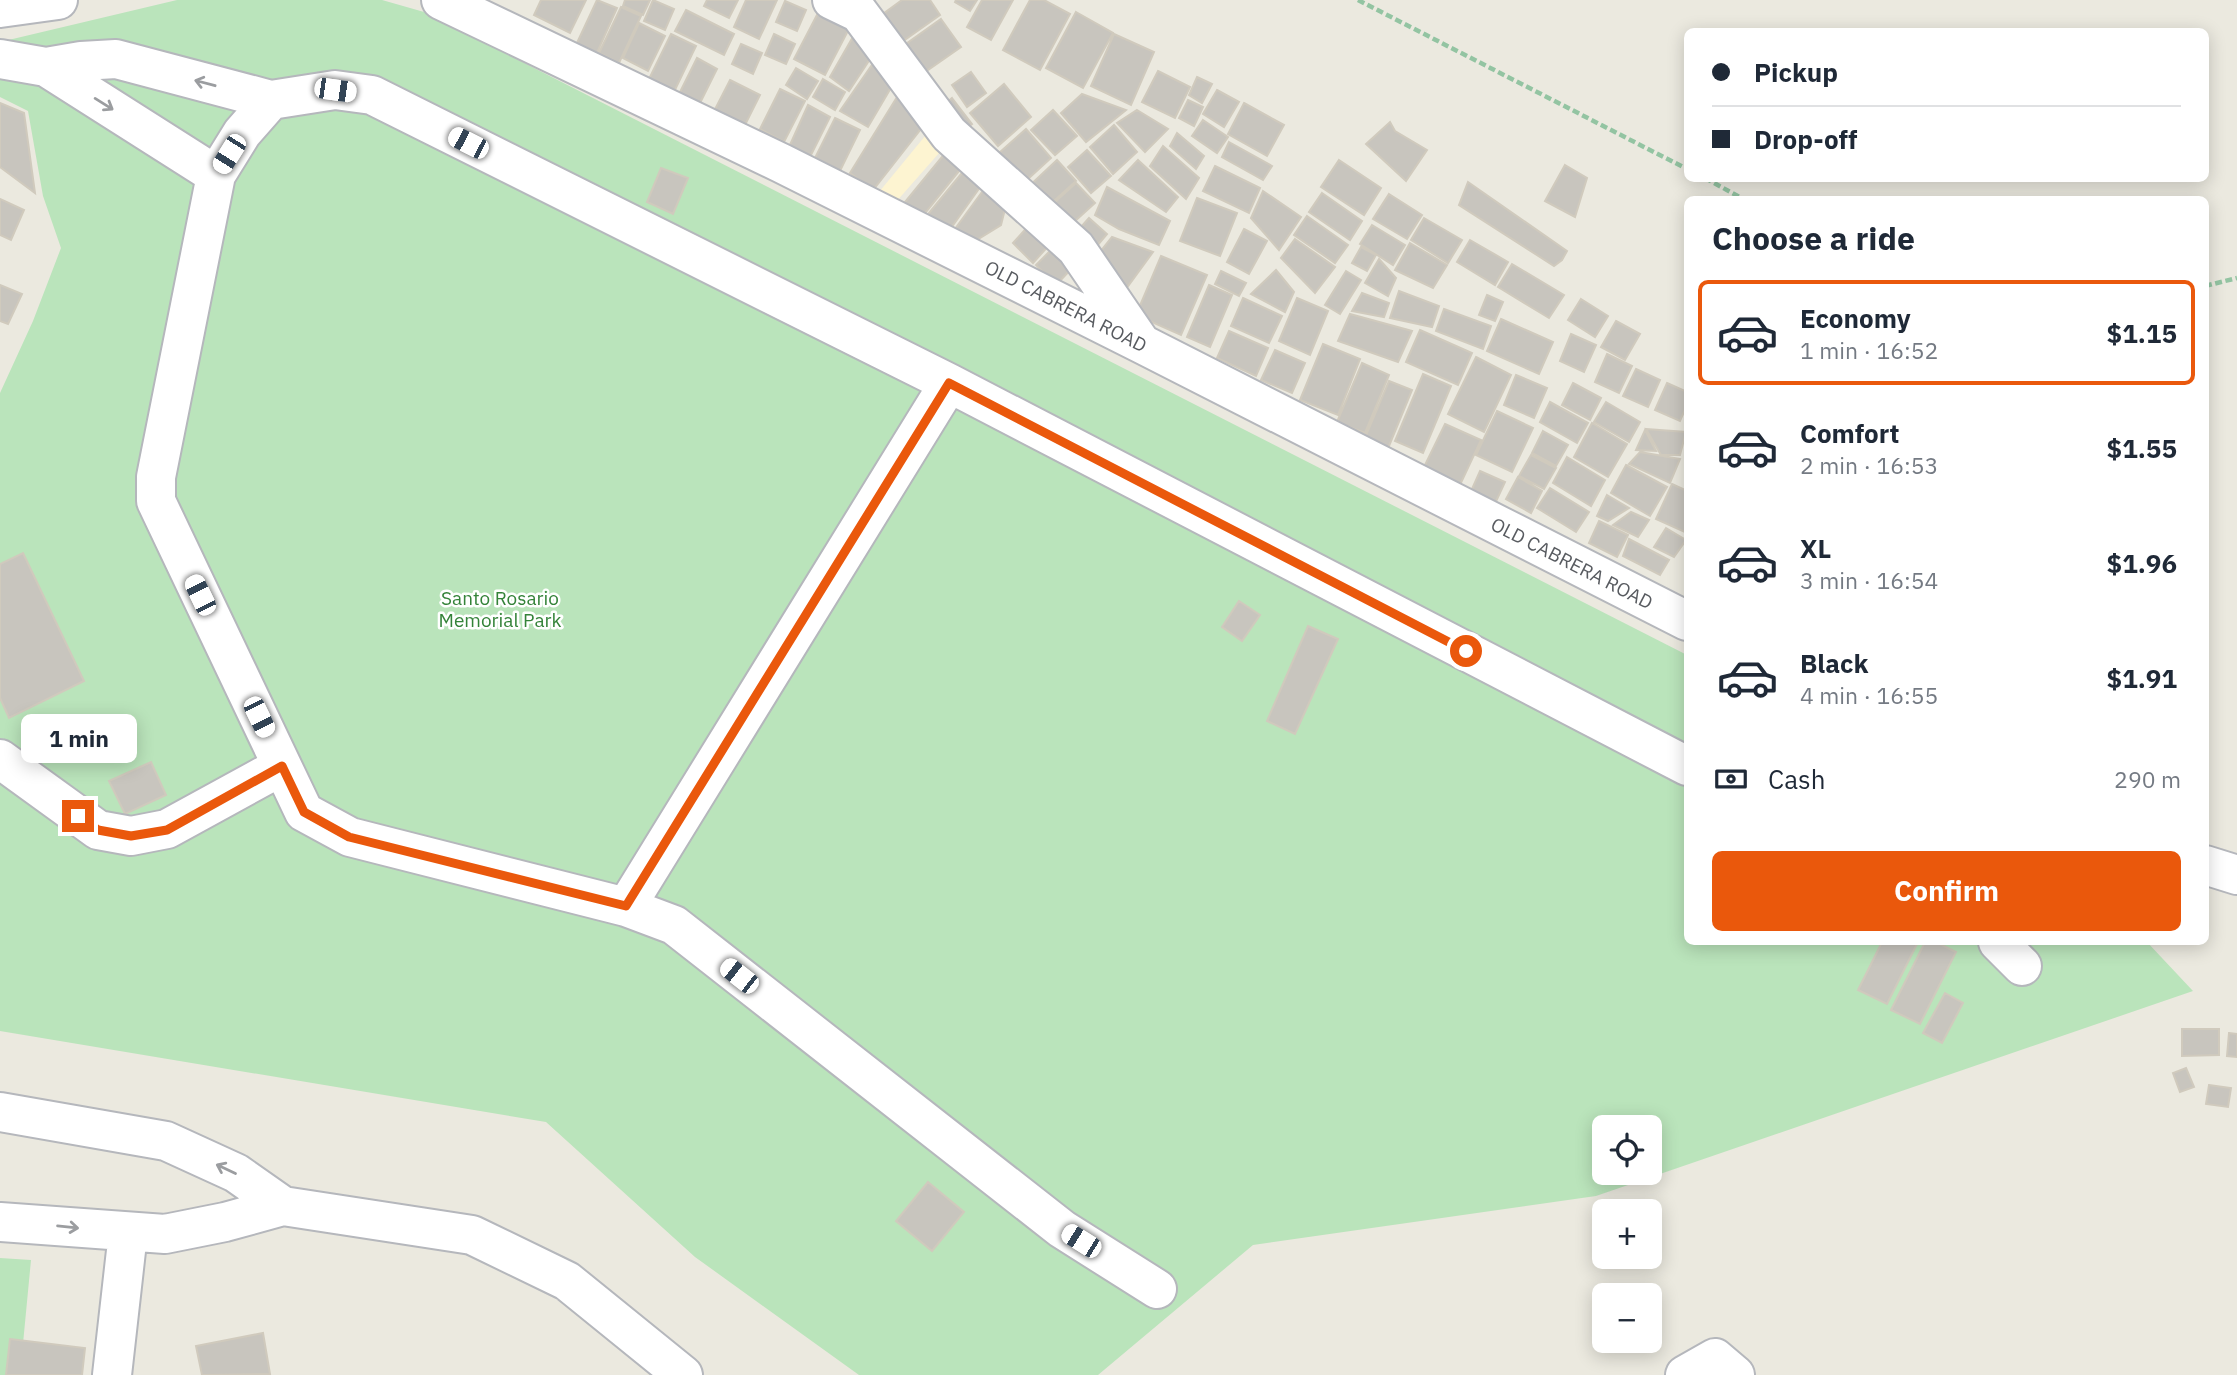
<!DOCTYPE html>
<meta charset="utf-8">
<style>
:root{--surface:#fff;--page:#f6f6f7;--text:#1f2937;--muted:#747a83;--line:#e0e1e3;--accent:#ea580c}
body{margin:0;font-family:"IBM Plex Sans",sans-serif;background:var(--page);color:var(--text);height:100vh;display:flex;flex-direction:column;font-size:26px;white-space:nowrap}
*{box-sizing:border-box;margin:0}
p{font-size:23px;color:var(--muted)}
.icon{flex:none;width:38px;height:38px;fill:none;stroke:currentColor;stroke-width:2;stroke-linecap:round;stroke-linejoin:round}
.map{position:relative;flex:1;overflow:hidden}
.sheet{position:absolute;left:1684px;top:196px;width:525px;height:749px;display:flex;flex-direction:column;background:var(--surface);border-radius:10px;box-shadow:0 4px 18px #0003}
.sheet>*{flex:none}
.hud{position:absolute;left:1684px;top:28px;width:525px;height:154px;border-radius:10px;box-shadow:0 4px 18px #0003;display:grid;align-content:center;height:154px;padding:0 28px;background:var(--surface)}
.controls{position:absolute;left:1592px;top:1115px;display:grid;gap:14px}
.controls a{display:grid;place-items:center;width:70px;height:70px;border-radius:10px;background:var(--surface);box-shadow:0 4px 18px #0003;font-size:35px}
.end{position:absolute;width:32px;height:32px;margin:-16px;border:9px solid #ea580c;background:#fff;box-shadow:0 0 0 4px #fff}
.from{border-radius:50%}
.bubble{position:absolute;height:49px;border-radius:10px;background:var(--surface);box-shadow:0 4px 18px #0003;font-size:23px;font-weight:700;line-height:49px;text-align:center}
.car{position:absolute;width:21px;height:42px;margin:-21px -10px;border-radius:9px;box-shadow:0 0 5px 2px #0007;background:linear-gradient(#fff 24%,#345 0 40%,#fff 0 76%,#345 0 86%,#fff 0)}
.hud b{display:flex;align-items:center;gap:24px;height:66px;font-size:26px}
.hud b+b{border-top:2px solid var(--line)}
.hud i{width:18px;height:18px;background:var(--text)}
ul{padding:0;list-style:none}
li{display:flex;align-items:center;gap:21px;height:105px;margin:0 14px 10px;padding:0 14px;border:4px solid transparent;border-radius:10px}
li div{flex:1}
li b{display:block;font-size:26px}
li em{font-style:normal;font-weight:700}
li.selected{border-color:var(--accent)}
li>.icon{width:63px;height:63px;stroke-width:1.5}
h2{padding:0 28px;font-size:32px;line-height:84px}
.pay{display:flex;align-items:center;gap:18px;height:77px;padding:0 28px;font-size:26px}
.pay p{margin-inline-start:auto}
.primary-button{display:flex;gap:14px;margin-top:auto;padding:14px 28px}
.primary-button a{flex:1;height:80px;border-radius:10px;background:var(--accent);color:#fff;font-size:28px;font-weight:700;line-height:80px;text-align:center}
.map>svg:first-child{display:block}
.commercial{fill:#fdf4d1}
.green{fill:#bae4bb;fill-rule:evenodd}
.building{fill:#c8c5be;stroke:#d0cabd;stroke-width:2}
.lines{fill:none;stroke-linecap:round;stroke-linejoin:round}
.minor-casing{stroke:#b5b7bc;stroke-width:42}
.path{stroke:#93c4a2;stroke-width:4.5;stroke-dasharray:7 3.5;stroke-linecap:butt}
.minor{stroke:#fff;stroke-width:38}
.oneway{stroke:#9b9da0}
.route{stroke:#ea580c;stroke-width:9}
.labels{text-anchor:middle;stroke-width:5;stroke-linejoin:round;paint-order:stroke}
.street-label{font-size:19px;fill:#585b60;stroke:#fff}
.park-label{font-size:19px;fill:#348339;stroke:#fff}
</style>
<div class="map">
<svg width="2237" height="1375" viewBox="0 0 2237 1375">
<rect width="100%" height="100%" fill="#ebe9df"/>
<path class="commercial" d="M 930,130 L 947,144 L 896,202 L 879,192 Z"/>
<path class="green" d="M 177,0 L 382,0 L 424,12 L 1687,655 L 1687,942 L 2147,942 L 2193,991 L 1596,1196 L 1253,1245 L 1098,1375 L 859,1375 L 695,1257 L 546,1122 L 0,1031 L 0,393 L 33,321 L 61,248 L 43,196 L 28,111 L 0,97 L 0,42 ZM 1605,1127 L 1650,1127 L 1650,1172 L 1605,1172 Z
M 0,1258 L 31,1260 L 20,1375 L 0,1375 Z"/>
<path class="building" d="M 541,0 L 586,0 L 570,33 L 534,15 Z
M 597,0 L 617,8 L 596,55 L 576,45 Z
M 625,0 L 650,0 L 643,15 L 623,6 Z
M 653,0 L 674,9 L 665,30 L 644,21 Z
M 707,0 L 738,0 L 729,18 L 704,6 Z
M 746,0 L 777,0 L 759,39 L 734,27 Z
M 902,0 L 930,0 L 940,15 L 896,46 L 876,19 Z
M 956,0 L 977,0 L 970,11 L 955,2 Z
M 982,0 L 1013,0 L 991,40 L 967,27 Z
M 1030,0 L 1044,0 L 1070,14 L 1040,70 L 1003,50 Z
M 785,1 L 806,10 L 797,31 L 776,22 Z
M 621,7 L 641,16 L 619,63 L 599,53 Z
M 686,10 L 734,34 L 724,55 L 675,31 Z
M 819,11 L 850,27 L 825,75 L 794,59 Z
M 1076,12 L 1113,33 L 1083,88 L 1046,68 Z
M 941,19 L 961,47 L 915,79 L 896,51 Z
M 639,23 L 665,36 L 648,71 L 623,58 Z
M 671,34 L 696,46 L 674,92 L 649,79 Z
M 774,34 L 795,44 L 786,64 L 765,55 Z
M 1114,34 L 1154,52 L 1131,105 L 1091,86 Z
M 854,35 L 872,56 L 849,91 L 830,77 Z
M 741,44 L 762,53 L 753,74 L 732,64 Z
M 697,58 L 717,69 L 699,105 L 679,94 Z
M 874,62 L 892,86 L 868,127 L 840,111 Z
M 796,68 L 818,81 L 807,99 L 786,85 Z
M 1158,71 L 1190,87 L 1175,118 L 1142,102 Z
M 971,72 L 986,93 L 967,107 L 952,85 Z
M 1197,77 L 1212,84 L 1202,103 L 1189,95 Z
M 823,79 L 845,92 L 835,110 L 813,97 Z
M 730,80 L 760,95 L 742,131 L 712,115 Z
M 1004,84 L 1031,117 L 998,146 L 970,113 Z
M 780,89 L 805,101 L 784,142 L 760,129 Z
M 1217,90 L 1239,102 L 1224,127 L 1203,114 Z
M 1082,94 L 1126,110 L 1086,142 L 1061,113 Z
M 897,97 L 924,125 L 873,190 L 850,173 Z
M 952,98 L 972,124 L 956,136 L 937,111 Z
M 1188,100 L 1203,107 L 1194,126 L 1179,118 Z
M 0,103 L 24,113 L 35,193 L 0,167 Z
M 1244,103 L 1284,125 L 1267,156 L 1228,134 Z
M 808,105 L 830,117 L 810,157 L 789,147 Z
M 1053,110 L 1077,136 L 1055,155 L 1031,130 Z
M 1137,110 L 1168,129 L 1145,152 L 1117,123 Z
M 835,118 L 860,130 L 840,171 L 815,158 Z
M 1203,120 L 1228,137 L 1217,153 L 1192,136 Z
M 1390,122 L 1395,131 L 1427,150 L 1406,181 L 1366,144 Z
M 1114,125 L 1137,152 L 1113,174 L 1090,147 Z
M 1026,129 L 1051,158 L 1018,188 L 991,160 Z
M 1177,133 L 1204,156 L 1196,169 L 1170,146 Z
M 1229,142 L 1272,166 L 1263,180 L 1222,157 Z
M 951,146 L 968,160 L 922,217 L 901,207 Z
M 1163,146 L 1199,178 L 1186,199 L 1150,166 Z
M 1087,150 L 1111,176 L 1091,193 L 1068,167 Z
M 1057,160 L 1076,181 L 1045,209 L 1026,189 Z
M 1138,160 L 1178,197 L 1166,212 L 1119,180 Z
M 1339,160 L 1381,188 L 1364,215 L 1321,187 Z
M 971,162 L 988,176 L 951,228 L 924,219 Z
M 1565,165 L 1587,178 L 1575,217 L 1545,201 Z
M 1215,166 L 1260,188 L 1249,213 L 1203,191 Z
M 661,168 L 688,178 L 673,214 L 647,202 Z
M 990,181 L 1007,201 L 1001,225 L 975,241 L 955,229 Z
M 1468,182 L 1567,251 L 1562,260 L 1554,266 L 1459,205 Z
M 1076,183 L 1095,203 L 1064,231 L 1045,211 Z
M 1107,187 L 1170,221 L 1159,245 L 1119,229 L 1095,215 Z
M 1263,191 L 1301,217 L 1279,250 L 1251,218 Z
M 1322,193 L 1362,221 L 1350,240 L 1309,212 Z
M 1389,194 L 1422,215 L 1407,239 L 1373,219 Z
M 1197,198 L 1237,213 L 1220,256 L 1180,241 Z
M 0,199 L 24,210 L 11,240 L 0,235 Z
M 1307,216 L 1348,245 L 1335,263 L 1294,235 Z
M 1089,218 L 1107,234 L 1091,253 L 1073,236 Z
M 1424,218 L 1462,240 L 1448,263 L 1411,240 Z
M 1031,223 L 1051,243 L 1033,263 L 1013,243 Z
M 1372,225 L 1405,245 L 1393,265 L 1360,244 Z
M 1244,229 L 1267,241 L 1249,274 L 1227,262 Z
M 1112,237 L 1153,252 L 1123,293 L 1096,257 Z
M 1295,239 L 1335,267 L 1315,293 L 1281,258 Z
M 1470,240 L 1508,262 L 1495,285 L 1457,262 Z
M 1410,243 L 1447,265 L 1433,288 L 1395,270 Z
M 1055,246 L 1075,265 L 1056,285 L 1036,265 Z
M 1361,247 L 1376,255 L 1367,271 L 1352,263 Z
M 1161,256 L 1207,275 L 1181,335 L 1136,315 Z
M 1379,259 L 1396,278 L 1388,296 L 1365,283 Z
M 1512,264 L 1564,295 L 1549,318 L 1498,287 Z
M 1276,270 L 1294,292 L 1285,312 L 1251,294 Z
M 1221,271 L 1246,283 L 1239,296 L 1215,284 Z
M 1346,271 L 1361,280 L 1340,314 L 1325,305 Z
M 0,285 L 22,294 L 8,324 L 0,321 Z
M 1209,285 L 1232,295 L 1210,347 L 1187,337 Z
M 1399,291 L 1439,306 L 1432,327 L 1390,318 Z
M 1362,293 L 1389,303 L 1384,317 L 1352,311 Z
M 1487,295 L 1503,302 L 1495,321 L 1479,315 Z
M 1243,298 L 1282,316 L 1269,343 L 1231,326 Z
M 1297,298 L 1328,311 L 1310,355 L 1279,341 Z
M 1581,299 L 1608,316 L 1595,337 L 1568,320 Z
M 1444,309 L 1491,326 L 1483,349 L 1436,331 Z
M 1350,314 L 1412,331 L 1398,362 L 1338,341 Z
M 1501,319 L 1553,342 L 1539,374 L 1487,351 Z
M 1616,321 L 1640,334 L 1625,360 L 1601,347 Z
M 1420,330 L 1472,353 L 1458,385 L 1406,362 Z
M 1229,331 L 1268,348 L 1256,376 L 1217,358 Z
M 1571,334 L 1596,345 L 1584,372 L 1560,361 Z
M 1323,344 L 1360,359 L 1338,415 L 1300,400 Z
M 1275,350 L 1305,363 L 1292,393 L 1261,380 Z
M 1607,354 L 1632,366 L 1619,393 L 1595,382 Z
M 1476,357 L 1511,375 L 1484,432 L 1448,414 Z
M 1362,363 L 1389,375 L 1365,433 L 1337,422 Z
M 1636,369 L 1660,380 L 1648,407 L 1623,396 Z
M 1423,374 L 1451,386 L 1423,453 L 1395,441 Z
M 1516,375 L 1547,388 L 1534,418 L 1504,405 Z
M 1389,381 L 1412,390 L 1387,451 L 1364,440 Z
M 1573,383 L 1601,398 L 1590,420 L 1562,405 Z
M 1667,383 L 1687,392 L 1687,405 L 1680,421 L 1655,410 Z
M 1550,402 L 1588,423 L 1577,443 L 1540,422 Z
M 1606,402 L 1640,422 L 1629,442 L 1594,422 Z
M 1497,411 L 1533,428 L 1512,472 L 1476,455 Z
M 1592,423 L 1627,444 L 1608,477 L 1574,457 Z
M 1445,424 L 1481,440 L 1460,485 L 1424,467 Z
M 1646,429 L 1686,432 L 1680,455 L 1661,455 Z
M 1645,430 L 1656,451 L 1636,450 Z
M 1543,431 L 1568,445 L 1556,466 L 1532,453 Z
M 1640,452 L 1680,459 L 1670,483 L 1629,464 Z
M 1531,455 L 1556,468 L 1544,489 L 1519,476 Z
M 1567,457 L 1605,480 L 1591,506 L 1553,483 Z
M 1626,465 L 1667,487 L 1650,516 L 1611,493 Z
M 1480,471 L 1505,482 L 1493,508 L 1468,498 Z
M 1518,477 L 1542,491 L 1531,513 L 1506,499 Z
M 1672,484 L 1687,491 L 1687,533 L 1656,519 Z
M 1550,488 L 1589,512 L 1576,532 L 1537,508 Z
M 1607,495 L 1629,508 L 1608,521 L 1597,516 Z
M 1631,512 L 1649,520 L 1638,537 L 1613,525 Z
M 1599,521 L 1628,535 L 1617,557 L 1589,543 Z
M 1666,528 L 1686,540 L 1674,557 L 1654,547 Z
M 1629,539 L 1669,560 L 1660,575 L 1623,556 Z
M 23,553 L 84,681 L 9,718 L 0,698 L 0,564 Z
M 1239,601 L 1260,615 L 1242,641 L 1222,627 Z
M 1308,626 L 1338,639 L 1295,734 L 1267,721 Z
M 151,762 L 166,795 L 125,814 L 109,781 Z
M 1882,942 L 1918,942 L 1887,1004 L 1858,990 Z
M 1925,942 L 1936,942 L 1956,952 L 1920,1024 L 1891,1010 Z
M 1945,993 L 1963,1003 L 1942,1043 L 1923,1033 Z
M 2182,1029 L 2219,1029 L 2219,1055 L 2182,1056 Z
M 2229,1033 L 2237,1034 L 2237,1057 L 2227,1056 Z
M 2186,1068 L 2194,1087 L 2180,1092 L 2173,1073 Z
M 2209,1085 L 2231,1088 L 2228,1107 L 2206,1104 Z
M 928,1182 L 964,1212 L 932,1251 L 896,1221 Z
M 263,1333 L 270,1374 L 202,1375 L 196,1346 Z
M 10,1339 L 85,1348 L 82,1375 L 6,1375 Z"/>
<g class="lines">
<defs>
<path id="minor" d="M 441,0 L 781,163 L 1142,344 L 1687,621
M 832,0 L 859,13 L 949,134 L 1076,248 L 1141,343
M 0,8 L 58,0
M 0,59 L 46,67 L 81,61 L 116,59 L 271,100
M 46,67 L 216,175
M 0,759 L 98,830 L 131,836 L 167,829 L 282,766
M 2205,865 L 2237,875
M 626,907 L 949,383
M 1998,942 L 2022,966
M 0,1112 L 166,1141 L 236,1173 L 283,1206
M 0,1222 L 165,1234 L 225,1222 L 283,1206 L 472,1235 L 567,1281 L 683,1375
M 1157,1289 L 1062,1229 L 674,925 L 626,907 L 350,837 L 304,812 L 156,501 L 156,477 L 216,175 L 242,133 L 271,100 L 335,90 L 372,95 L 949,383 L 1687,766
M 112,1375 L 128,1233
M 1685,1375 L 1715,1358 L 1735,1375"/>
</defs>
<use href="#minor" class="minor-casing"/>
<path class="path" d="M 1358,0 L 1687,169
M 1705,178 L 1745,200
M 2205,286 L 2237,278"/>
<use href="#minor" class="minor"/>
</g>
<defs><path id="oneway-shaft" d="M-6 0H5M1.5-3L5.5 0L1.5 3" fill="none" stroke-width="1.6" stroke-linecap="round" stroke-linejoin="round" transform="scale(1.75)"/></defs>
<g class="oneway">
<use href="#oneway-shaft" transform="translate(205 83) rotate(-165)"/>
<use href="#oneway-shaft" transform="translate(104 104) rotate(32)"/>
<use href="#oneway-shaft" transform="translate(226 1169) rotate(-155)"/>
<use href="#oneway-shaft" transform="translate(68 1227) rotate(6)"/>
</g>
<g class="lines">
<path class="route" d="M 78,816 L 98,830 L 131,836 L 167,830 L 282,766 L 304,812 L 349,837 L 626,906 L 949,383 L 1466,651"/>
</g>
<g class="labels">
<g class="street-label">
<text transform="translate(1066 306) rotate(27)" y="7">OLD CABRERA ROAD</text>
<text transform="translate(1572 563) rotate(27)" y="7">OLD CABRERA ROAD</text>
</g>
<g class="park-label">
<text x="500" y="605">Santo Rosario<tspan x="500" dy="22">Memorial Park</tspan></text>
</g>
</g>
</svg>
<div class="controls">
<a><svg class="icon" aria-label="locate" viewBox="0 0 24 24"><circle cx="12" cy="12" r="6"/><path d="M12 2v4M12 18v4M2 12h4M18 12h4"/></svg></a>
<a>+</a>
<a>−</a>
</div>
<i class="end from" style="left:1466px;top:651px"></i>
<i class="end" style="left:78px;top:816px"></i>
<div class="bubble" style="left:21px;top:714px;width:116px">1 min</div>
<i class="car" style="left:335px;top:90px;rotate:98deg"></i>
<i class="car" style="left:468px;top:143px;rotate:297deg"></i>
<i class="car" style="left:229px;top:154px;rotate:212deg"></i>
<i class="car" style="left:200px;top:595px;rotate:334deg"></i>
<i class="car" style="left:259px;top:717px;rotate:154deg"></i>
<i class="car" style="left:739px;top:976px;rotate:308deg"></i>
<i class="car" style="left:1081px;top:1241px;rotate:302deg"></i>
<div class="hud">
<b><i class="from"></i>Pickup</b>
<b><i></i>Drop-off</b>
</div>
<section class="sheet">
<h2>Choose a ride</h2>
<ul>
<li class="selected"><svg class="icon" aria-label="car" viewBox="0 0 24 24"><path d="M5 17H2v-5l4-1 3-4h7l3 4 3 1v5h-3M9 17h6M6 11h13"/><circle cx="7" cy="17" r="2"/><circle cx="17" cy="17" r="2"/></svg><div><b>Economy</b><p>1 min · 16:52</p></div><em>$1.15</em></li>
<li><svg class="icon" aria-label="car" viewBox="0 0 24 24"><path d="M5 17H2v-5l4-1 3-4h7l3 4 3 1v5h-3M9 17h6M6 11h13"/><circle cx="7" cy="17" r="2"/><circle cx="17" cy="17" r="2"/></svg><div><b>Comfort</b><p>2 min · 16:53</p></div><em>$1.55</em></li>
<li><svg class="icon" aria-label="car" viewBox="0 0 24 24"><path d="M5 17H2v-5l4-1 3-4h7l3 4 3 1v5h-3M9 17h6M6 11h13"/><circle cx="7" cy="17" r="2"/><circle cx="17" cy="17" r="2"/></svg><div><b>XL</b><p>3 min · 16:54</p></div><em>$1.96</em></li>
<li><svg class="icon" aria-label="car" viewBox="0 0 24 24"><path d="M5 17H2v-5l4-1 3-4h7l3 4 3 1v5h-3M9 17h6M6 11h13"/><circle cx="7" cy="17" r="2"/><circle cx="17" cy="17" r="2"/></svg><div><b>Black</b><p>4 min · 16:55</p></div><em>$1.91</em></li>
</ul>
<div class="pay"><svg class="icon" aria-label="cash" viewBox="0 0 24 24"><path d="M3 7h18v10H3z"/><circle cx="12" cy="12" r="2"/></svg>Cash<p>290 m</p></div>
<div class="primary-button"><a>Confirm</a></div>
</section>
</div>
